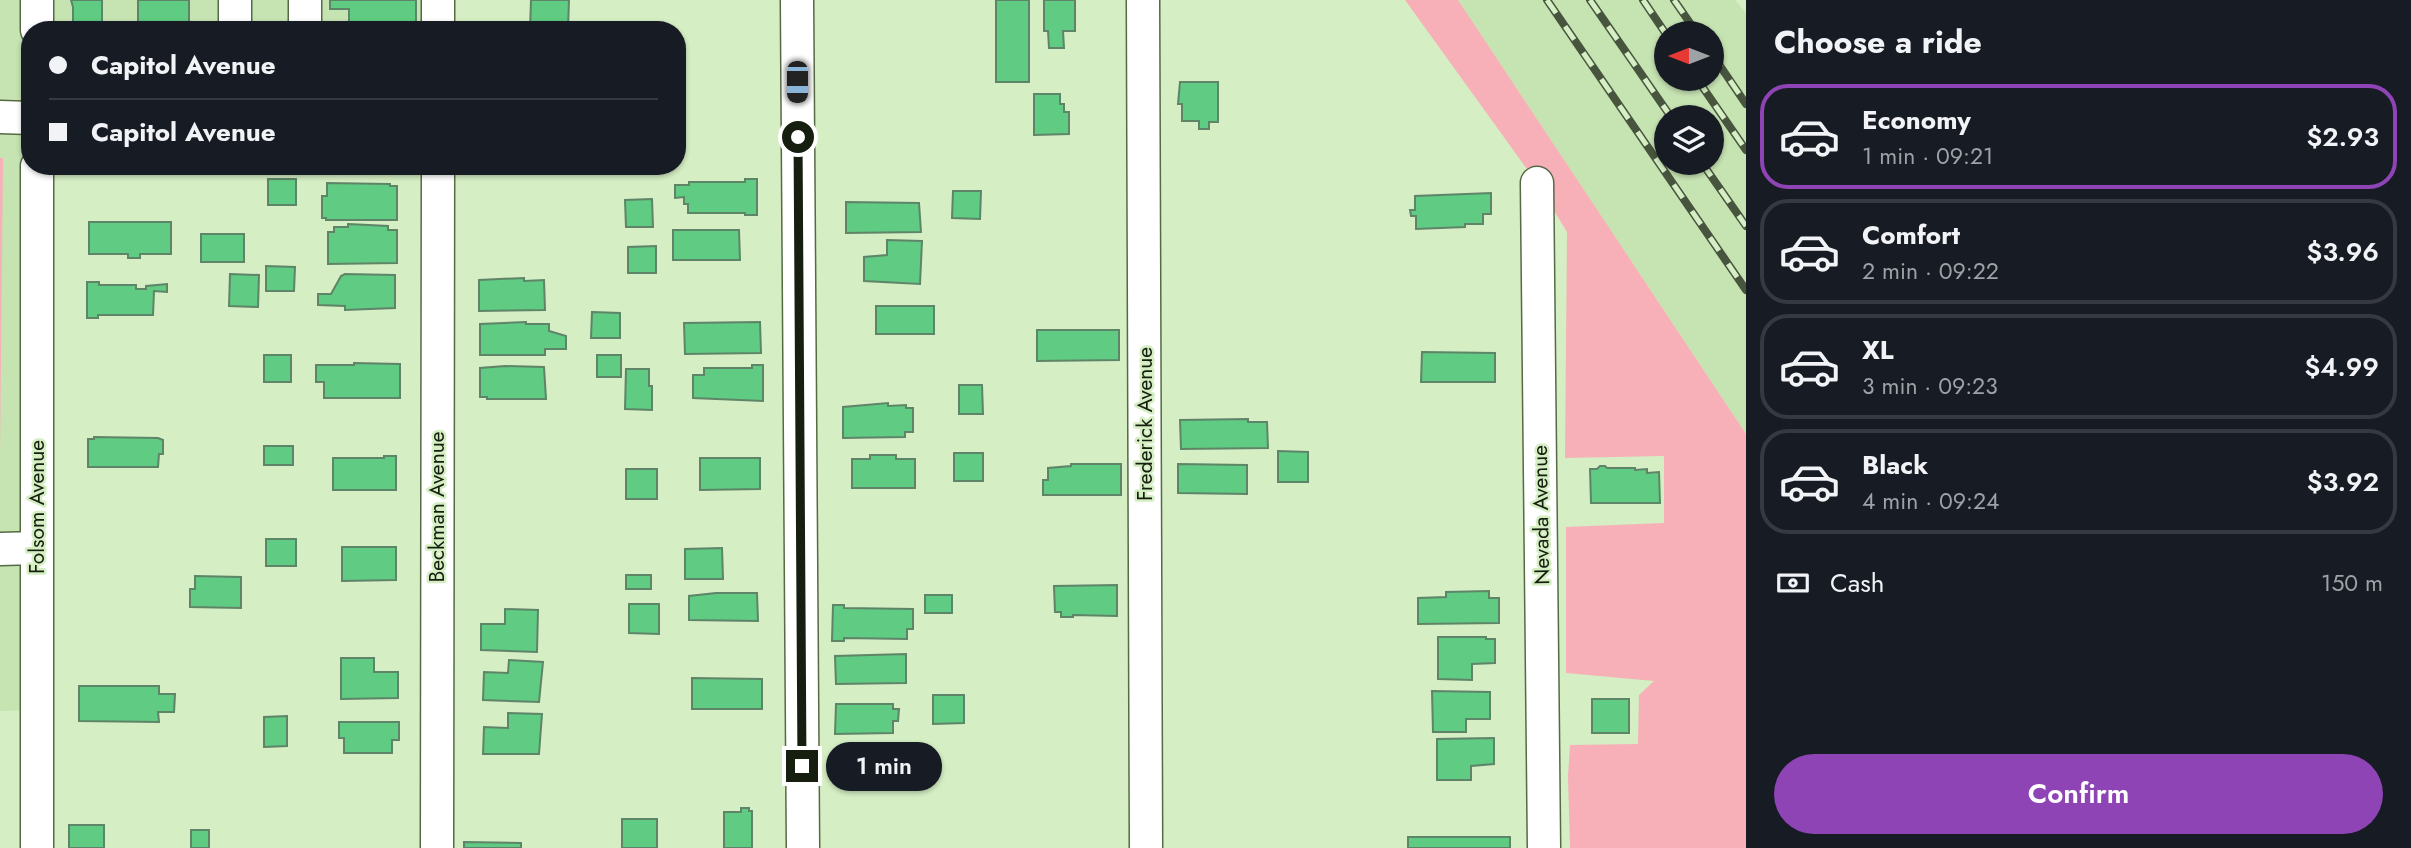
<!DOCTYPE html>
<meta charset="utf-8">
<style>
:root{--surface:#171b24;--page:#242831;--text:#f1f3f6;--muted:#9ea1a6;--line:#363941;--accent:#8f44b6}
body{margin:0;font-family:Jost,sans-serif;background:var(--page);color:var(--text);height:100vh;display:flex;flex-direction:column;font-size:26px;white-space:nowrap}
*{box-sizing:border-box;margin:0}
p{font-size:23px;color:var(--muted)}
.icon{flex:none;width:38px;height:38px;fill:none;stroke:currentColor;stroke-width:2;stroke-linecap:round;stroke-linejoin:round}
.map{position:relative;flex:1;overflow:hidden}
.panel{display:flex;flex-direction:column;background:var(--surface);width:665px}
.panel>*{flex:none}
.banner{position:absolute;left:21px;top:21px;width:665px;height:154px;border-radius:28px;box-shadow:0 2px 5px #0004;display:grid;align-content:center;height:154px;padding:0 28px;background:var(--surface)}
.needle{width:46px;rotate:270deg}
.buttons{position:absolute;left:1654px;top:21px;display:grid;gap:14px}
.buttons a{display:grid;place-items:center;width:70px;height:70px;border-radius:50%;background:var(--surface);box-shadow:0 2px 5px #0004;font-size:35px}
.end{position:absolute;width:32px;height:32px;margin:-16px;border:9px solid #161f0f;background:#fff;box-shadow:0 0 0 4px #fff}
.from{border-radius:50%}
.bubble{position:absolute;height:49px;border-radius:24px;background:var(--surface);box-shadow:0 2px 5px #0004;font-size:23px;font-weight:600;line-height:49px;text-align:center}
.car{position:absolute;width:21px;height:42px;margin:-21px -10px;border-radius:9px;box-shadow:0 0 5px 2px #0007;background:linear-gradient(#222 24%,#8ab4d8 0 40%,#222 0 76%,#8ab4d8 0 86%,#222 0)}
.banner b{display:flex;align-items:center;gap:24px;height:66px;font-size:26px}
.banner b+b{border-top:2px solid var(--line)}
.banner i{width:18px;height:18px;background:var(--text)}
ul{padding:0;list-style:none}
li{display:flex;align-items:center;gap:21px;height:105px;margin:0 14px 10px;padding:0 14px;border:4px solid var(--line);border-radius:28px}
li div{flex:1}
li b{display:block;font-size:26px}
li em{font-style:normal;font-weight:600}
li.on{border-color:var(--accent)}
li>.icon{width:63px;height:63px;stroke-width:1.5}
h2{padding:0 28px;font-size:32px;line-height:84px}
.pay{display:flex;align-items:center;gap:18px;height:77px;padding:0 28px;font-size:26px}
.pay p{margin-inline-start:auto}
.button{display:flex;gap:14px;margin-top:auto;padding:14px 28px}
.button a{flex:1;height:80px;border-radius:42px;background:var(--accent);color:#fff;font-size:28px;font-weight:600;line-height:80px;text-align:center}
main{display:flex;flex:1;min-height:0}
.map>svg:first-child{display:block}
.built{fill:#c6e3b2;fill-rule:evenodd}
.green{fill:#f8b0b8}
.building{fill:#60cb82;stroke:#5e8568;stroke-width:2}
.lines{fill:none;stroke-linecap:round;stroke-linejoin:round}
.minor-casing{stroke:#556a45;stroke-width:35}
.minor{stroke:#fff;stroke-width:32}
.rail-casing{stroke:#48553e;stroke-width:8}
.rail{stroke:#d5eec3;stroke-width:5;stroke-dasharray:16;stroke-linecap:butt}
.route{stroke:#161f0f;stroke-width:9}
.labels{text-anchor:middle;stroke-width:5;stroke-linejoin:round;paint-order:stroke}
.street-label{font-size:21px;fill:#161f0f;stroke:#d5eec3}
</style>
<main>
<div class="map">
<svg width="1746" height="848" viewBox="0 0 1746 848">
<rect width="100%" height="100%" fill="#d5eec3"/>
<path class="built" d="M 0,0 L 438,0 L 438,30 L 30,30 L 30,166 L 438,166 L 438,169 L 37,174 L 37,710 L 0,711 Z
M 1458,0 L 1735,0 L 1746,13 L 1746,434 ZM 1666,33 L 1712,33 L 1712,79 L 1666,79 ZM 1666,117 L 1712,117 L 1712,163 L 1666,163 Z"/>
<path class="green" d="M 1405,0 L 1458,0 L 1746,434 L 1746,848 L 1570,848 L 1568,776 L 1570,745 L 1638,744 L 1639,695 L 1654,681 L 1566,673 L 1566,527 L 1664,523 L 1664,456 L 1565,458 L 1567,232 L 1537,183 Z
M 0,158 L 3,158 L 0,455 Z"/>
<path class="building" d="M 71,0 L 102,0 L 102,30 L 73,30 L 73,7 Z
M 138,0 L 189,0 L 189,24 L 180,24 L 180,30 L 144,30 L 144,23 L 138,23 Z
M 330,0 L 416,0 L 416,30 L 349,30 L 349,9 L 330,9 Z
M 531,0 L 569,0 L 568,30 L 530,30 Z
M 996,0 L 1029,0 L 1029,82 L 996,82 Z
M 1044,0 L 1075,0 L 1075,31 L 1063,31 L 1064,48 L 1049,48 L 1048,31 L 1044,31 Z
M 1180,82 L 1218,82 L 1218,122 L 1209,122 L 1209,129 L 1199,129 L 1199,121 L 1182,121 L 1182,104 L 1178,104 Z
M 1034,94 L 1060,94 L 1060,104 L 1064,104 L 1064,112 L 1069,112 L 1069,134 L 1034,135 Z
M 480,166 L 536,166 L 536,174 L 480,174 Z
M 268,179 L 296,179 L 296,205 L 268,205 Z
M 745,179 L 757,179 L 757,215 L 745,215 L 745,213 L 688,213 L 688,204 L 684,204 L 684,197 L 675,198 L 675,185 L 689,185 L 689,182 L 745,182 Z
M 327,183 L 390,184 L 390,186 L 397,186 L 397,220 L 326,220 L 326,218 L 322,218 L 322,196 L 327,196 Z
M 953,191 L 981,191 L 980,219 L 952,218 Z
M 1491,193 L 1491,214 L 1483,214 L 1483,224 L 1465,224 L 1465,227 L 1416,229 L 1416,216 L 1411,216 L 1410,210 L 1415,210 L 1415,196 Z
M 652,199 L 653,227 L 626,227 L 625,200 Z
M 846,202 L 919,203 L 921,232 L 846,233 Z
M 89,222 L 171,222 L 171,254 L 140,254 L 140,258 L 128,258 L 128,254 L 89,254 Z
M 348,224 L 388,226 L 388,230 L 397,230 L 397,263 L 328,264 L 328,232 L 334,232 L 334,227 L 348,227 Z
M 673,230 L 739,230 L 740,260 L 673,260 Z
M 201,234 L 244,234 L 244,262 L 201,262 Z
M 887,240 L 922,241 L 920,284 L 864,281 L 864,257 L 887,255 Z
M 656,246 L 656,273 L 628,273 L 628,247 Z
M 266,266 L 295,267 L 294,291 L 266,291 Z
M 230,274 L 259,275 L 258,307 L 229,306 Z
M 345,274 L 395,275 L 395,308 L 345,310 L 345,306 L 318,305 L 318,294 L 331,294 L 341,276 Z
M 524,278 L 524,281 L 544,280 L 545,310 L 479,311 L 479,280 Z
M 87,282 L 99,282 L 99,285 L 136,285 L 136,289 L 146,289 L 146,286 L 167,284 L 167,292 L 154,291 L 153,315 L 98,315 L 98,318 L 87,318 Z
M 876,306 L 934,306 L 934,334 L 876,334 Z
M 592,312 L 620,313 L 620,338 L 591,338 Z
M 526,322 L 526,324 L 549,324 L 549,331 L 566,336 L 566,349 L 545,349 L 545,355 L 480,355 L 480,324 Z
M 760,322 L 761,353 L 685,354 L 684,323 Z
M 1037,330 L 1119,330 L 1119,360 L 1037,361 Z
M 1422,352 L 1495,353 L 1495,382 L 1421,382 Z
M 264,355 L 291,355 L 291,382 L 264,382 Z
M 597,355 L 621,355 L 621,377 L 597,377 Z
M 354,363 L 400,364 L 400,398 L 324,398 L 324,382 L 316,382 L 316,365 L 354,365 Z
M 752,365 L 763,365 L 763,401 L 693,398 L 693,375 L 704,375 L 704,368 L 752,368 Z
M 505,366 L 544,367 L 546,399 L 487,399 L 487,397 L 480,397 L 480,368 Z
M 626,369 L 649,369 L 649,386 L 652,386 L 652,410 L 625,409 Z
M 959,385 L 982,385 L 983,414 L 959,414 Z
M 888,403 L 888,406 L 906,405 L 906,408 L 913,408 L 913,432 L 905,432 L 905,437 L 843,438 L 843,407 Z
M 1248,419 L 1248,422 L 1267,422 L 1268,448 L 1181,449 L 1180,420 Z
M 94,437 L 158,438 L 163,440 L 163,454 L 159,454 L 158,467 L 88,467 L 88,439 L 94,439 Z
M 264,446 L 293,446 L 293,465 L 264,465 Z
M 1278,451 L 1308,452 L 1308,482 L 1278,482 Z
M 954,453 L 983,453 L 983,481 L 954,481 Z
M 870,455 L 896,455 L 896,459 L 915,459 L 915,488 L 852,488 L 852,459 L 870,459 Z
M 384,456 L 396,456 L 396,490 L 333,490 L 333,458 L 384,458 Z
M 700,458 L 760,458 L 760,489 L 700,490 Z
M 1071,464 L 1121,464 L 1121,495 L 1043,495 L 1043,480 L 1048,480 L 1048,468 L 1071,466 Z
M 1178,464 L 1247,465 L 1247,494 L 1178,493 Z
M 1600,466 L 1605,466 L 1607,468 L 1635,468 L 1635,470 L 1647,469 L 1647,473 L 1659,472 L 1660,503 L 1591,503 L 1590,469 L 1597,469 Z
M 626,469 L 657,469 L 657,499 L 626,499 Z
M 266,539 L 296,539 L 296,566 L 266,566 Z
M 342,547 L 396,547 L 396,580 L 342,581 Z
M 722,548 L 723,579 L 685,579 L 685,549 Z
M 626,575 L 651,575 L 651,589 L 626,589 Z
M 195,576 L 241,577 L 241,608 L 190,607 L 190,589 L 195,589 Z
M 1117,585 L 1117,616 L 1073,615 L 1073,617 L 1061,617 L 1061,612 L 1055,612 L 1054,586 Z
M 1489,591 L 1489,598 L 1499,598 L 1499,623 L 1418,624 L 1418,598 L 1446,597 L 1446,592 Z
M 716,593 L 757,593 L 758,621 L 689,620 L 689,596 Z
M 925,595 L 952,595 L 952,613 L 925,613 Z
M 629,604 L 659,604 L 659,634 L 629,633 Z
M 833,605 L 844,605 L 844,608 L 913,609 L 913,629 L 907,629 L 907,639 L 844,638 L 844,641 L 832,641 Z
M 505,609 L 538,610 L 537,652 L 481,650 L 481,624 L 505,624 Z
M 1438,637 L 1486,637 L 1486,639 L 1495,639 L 1495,663 L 1472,664 L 1472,680 L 1438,679 Z
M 906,654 L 906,683 L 836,684 L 835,656 Z
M 341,658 L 374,658 L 374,672 L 398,672 L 398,698 L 341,699 Z
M 509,660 L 543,662 L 539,702 L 483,700 L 484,672 L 508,673 Z
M 692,678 L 762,679 L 762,709 L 692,709 Z
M 79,686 L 159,686 L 159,694 L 175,694 L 174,712 L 158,712 L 159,722 L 79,721 Z
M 1432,691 L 1490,692 L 1490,719 L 1466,719 L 1466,732 L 1433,732 Z
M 933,695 L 964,695 L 964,723 L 933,724 Z
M 1592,699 L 1629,699 L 1629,733 L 1592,733 Z
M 836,704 L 893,704 L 893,709 L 899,709 L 898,721 L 893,721 L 893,733 L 835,734 Z
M 508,713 L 542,714 L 539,754 L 483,754 L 484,727 L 508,728 Z
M 287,716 L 287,746 L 264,747 L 264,717 Z
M 339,722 L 399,722 L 399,740 L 392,740 L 392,753 L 344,753 L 344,738 L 339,738 Z
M 1494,738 L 1494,764 L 1471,766 L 1471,780 L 1437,780 L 1437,739 Z
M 741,808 L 749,808 L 749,811 L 752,811 L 752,848 L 724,848 L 724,812 L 741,812 Z
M 622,819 L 657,819 L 657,848 L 622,848 Z
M 69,825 L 104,825 L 104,848 L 69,848 Z
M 191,830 L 209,830 L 209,848 L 191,848 Z
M 1408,837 L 1510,837 L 1510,848 L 1408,848 Z
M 464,842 L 521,843 L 521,848 L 464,848 Z"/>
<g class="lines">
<defs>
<path id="minor" d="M 37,0 L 37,30
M 305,0 L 305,30
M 797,0 L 803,848
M 1143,0 L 1146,848
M 235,30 L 235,0
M 438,30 L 438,0
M 0,117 L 30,118
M 37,166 L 37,848
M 1537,183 L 1544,848
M 0,549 L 37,548
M 437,848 L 438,166"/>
</defs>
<use href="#minor" class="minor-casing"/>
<use href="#minor" class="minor"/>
<defs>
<path id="rail" d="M 1547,0 L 1746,290
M 1590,0 L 1671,117
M 1643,0 L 1666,34
M 1674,0 L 1697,33
M 1712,54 L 1746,104
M 1697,79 L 1746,150
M 1702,163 L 1746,226"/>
</defs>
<use href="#rail" class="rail-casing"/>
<use href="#rail" class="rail"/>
</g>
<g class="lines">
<path class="route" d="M 798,137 L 802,766"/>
</g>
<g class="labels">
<g class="street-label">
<text transform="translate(1145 424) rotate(-90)" y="7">Frederick Avenue</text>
<text transform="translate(37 507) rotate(-90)" y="7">Folsom Avenue</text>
<text transform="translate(437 507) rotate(-90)" y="7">Beckman Avenue</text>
<text transform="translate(1541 515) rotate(-91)" y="7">Nevada Avenue</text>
</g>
</g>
</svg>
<div class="buttons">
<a><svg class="needle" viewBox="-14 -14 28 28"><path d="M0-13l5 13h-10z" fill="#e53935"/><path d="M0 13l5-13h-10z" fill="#9ea1a6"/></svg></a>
<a><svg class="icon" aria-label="layers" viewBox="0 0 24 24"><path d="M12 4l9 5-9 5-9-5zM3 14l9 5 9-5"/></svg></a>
</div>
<i class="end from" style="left:798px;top:137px"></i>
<i class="end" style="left:802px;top:766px"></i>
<div class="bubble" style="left:826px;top:742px;width:116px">1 min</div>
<i class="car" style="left:797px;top:82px;rotate:180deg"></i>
<div class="banner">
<b><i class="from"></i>Capitol Avenue</b>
<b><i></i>Capitol Avenue</b>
</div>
</div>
<section class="panel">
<h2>Choose a ride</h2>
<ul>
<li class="on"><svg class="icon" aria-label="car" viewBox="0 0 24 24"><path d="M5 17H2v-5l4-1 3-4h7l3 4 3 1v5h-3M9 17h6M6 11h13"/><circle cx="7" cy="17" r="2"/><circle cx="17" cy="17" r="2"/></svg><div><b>Economy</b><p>1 min · 09:21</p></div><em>$2.93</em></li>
<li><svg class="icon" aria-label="car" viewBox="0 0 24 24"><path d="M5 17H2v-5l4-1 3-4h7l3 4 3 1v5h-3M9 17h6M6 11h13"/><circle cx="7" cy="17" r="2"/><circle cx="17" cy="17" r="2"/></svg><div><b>Comfort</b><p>2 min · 09:22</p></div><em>$3.96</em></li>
<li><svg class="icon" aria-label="car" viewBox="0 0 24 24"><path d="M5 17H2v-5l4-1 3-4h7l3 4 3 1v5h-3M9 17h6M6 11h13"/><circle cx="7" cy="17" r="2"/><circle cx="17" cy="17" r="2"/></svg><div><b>XL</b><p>3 min · 09:23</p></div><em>$4.99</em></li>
<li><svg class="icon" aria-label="car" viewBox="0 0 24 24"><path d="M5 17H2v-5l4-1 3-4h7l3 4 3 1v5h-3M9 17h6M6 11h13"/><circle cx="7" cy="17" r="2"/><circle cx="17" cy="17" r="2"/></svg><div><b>Black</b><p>4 min · 09:24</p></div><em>$3.92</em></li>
</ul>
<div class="pay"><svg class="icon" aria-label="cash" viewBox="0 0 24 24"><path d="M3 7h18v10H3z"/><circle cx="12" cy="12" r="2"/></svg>Cash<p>150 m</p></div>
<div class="button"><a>Confirm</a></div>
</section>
</main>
